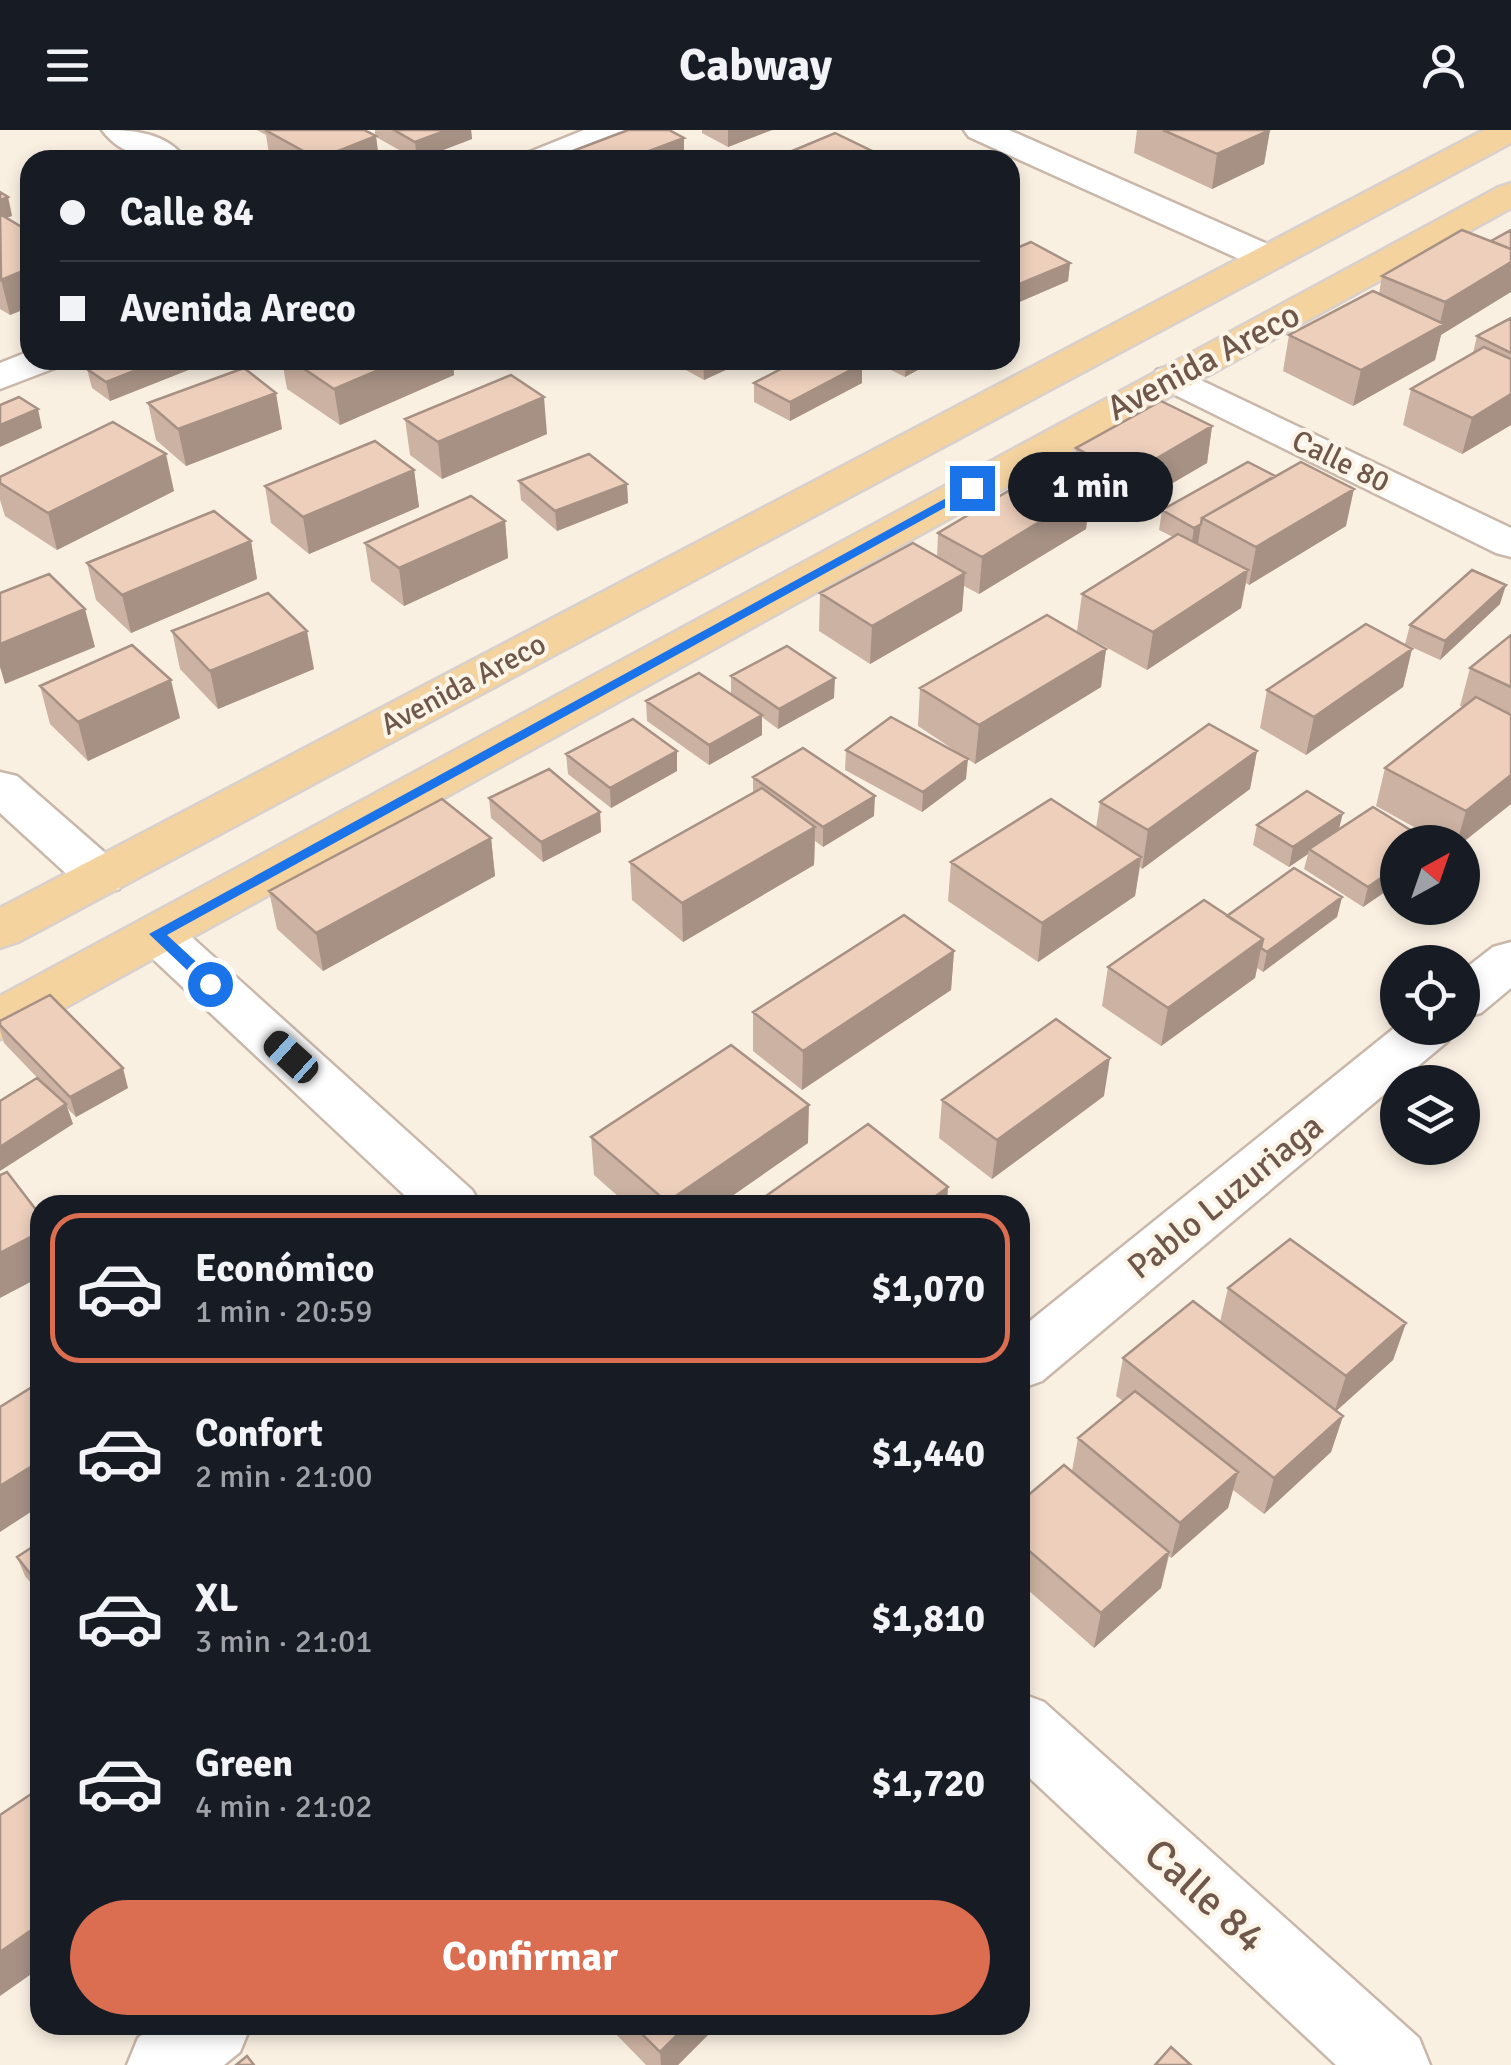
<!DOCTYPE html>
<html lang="es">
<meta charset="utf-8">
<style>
:root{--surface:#171b24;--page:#20242c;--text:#f1f3f6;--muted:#9ea1a6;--line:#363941;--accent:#db6d50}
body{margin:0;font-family:Signika,sans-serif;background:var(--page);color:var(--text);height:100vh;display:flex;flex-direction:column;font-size:38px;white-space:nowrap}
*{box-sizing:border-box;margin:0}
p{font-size:32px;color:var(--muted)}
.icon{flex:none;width:55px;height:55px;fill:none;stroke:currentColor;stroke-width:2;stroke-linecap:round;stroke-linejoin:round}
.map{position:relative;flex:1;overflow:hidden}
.details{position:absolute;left:30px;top:1065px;width:1000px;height:840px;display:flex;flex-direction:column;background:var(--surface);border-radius:30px;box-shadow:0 5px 15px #0003}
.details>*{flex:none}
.hud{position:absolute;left:20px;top:20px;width:1000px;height:220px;border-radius:30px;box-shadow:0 5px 15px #0003;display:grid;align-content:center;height:220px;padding:0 40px;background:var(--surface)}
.needle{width:65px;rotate:40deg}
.controls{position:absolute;left:1380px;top:695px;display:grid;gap:20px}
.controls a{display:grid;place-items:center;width:100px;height:100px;border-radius:50%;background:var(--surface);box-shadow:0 5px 15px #0003;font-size:50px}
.end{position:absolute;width:45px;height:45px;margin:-22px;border:12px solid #1a73e8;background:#fff;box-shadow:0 0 0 5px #fff}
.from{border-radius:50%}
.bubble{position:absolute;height:70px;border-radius:35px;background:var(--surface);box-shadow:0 5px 15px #0003;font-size:32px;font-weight:800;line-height:70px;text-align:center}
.car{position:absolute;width:30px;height:60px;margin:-30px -15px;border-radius:12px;box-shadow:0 0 8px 2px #0007;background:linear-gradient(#222 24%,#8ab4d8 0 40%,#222 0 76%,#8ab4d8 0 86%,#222 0)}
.hud b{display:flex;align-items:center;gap:35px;height:95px;font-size:38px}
.hud b+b{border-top:2px solid var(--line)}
.hud i{width:25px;height:25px;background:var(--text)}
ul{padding:18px 0 0;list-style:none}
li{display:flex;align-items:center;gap:30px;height:150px;margin:0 20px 15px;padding:0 20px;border:5px solid transparent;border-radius:30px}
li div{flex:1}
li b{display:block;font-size:38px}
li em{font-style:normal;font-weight:800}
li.current{border-color:var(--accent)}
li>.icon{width:90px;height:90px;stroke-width:1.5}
.primary-button{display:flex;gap:20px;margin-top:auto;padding:20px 40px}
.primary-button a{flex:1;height:115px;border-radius:60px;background:var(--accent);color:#fff;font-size:40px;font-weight:800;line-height:115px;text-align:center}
header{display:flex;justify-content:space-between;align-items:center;height:130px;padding:0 40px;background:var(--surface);font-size:45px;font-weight:800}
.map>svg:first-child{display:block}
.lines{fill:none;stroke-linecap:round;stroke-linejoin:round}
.minor-casing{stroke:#c9b8aa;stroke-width:5}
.major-casing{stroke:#d7d0cd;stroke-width:5}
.minor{fill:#fff;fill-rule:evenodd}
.major{fill:#f4d39f;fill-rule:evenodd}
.wall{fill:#ccb2a2}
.shaded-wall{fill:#a69184}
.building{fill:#edcfbc;stroke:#a69184;stroke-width:2.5}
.route{fill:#1a73e8}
.labels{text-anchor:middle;stroke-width:8;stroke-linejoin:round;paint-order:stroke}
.far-street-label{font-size:30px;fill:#6f574b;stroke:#fdf4e8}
.street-label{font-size:35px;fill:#6f574b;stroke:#fdf4e8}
.near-street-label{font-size:42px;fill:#6f574b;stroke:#fdf4e8}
</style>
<header><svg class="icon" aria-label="menu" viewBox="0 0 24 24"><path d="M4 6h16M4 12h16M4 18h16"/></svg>Cabway<svg class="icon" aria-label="person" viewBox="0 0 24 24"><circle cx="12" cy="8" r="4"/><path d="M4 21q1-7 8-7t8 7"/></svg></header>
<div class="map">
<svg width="1511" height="1935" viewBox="0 0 1511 1935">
<rect width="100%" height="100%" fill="#faf0e2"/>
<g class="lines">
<defs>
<path id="minor" d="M 102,0 C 133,0 167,2 186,30 C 155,30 122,28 102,0 Z
M 584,0 L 631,0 L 626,7 L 569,30 L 522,30 L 527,23 Z
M 964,0 L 1009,0 L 1281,120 L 1286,128 L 1281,136 L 1268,139 L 1255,136 L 969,7 Z
M 30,221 L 30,230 L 60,230 L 55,238 L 0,259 L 0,233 Z
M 1171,236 L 1511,398 L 1511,427 L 1496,423 L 1157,256 L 1151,248 L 1157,240 Z
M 0,642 L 17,646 L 119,735 L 126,747 L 119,759 L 101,764 L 83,759 L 0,683 Z
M 157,786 L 175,792 L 472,1060 L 481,1075 L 415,1075 L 139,816 L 131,804 L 139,792 Z
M 1511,812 L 1511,858 L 1481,883 L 1462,888 L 1462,841 L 1493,817 Z
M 1398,895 L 1456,898 L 1448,911 L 1042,1251 L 1020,1259 L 1020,1199 Z
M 1020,1563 L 1044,1572 L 1419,1908 L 1430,1935 L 1336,1935 L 1020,1639 Z
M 154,1895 L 251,1895 L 240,1922 L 224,1935 L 127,1935 L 138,1908 Z"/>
<path id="major" d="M 1484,0 L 1511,0 L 1511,13 L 18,812 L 0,818 L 0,778 Z
M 1511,53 L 1511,78 L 19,903 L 0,909 L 0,866 L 1499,57 Z"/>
</defs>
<use href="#minor" class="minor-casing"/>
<use href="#major" class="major-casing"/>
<use href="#minor" class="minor"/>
<use href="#major" class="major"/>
</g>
<path class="wall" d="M 257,0 L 364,0 L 375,6 L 375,0 L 471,0 L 472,9 L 417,30 L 376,7 L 379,30 L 270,30 L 266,5 Z
M 702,0 L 772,0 L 728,17 L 702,3 Z
M 1137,0 L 1270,0 L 1264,34 L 1212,59 L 1134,23 Z
M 0,62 L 8,67 L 12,86 L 6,88 L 30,102 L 30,177 L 10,185 L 0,179 Z
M 1491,111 L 1441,205 L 1435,230 L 1353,276 L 1283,241 L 1289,205 L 1379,164 L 1382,146 Z
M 1010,121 L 1070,133 L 1068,151 L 1015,174 L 1010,171 Z
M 1511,188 L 1511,295 L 1462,324 L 1403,295 L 1411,259 L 1473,223 L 1477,206 Z
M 110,230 L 211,230 L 211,231 L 110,271 L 92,258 L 87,239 Z
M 282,230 L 453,230 L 454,245 L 340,295 L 287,259 Z
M 668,230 L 747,230 L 704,250 Z
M 871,230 L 936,230 L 905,247 Z
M 862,234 L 862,253 L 790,291 L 754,272 L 754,253 Z
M 148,273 L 282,299 L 186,336 L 156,310 Z
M 405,289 L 547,304 L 442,349 L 410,325 Z
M 1212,296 L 1207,333 L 1123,382 L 1090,365 L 1086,399 L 979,464 L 964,456 L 962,481 L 870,534 L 819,501 L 820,463 L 937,427 L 938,403 L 1072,353 L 1076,318 Z
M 414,340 L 419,377 L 309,424 L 271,393 L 265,356 Z
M 0,347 L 174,361 L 57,420 L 5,386 L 0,370 Z
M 519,351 L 627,354 L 628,373 L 557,401 L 521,370 Z
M 1162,380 L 1346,396 L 1249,455 L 1246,453 L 1241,478 L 1147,540 L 1077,501 L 1082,464 L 1173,407 L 1159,400 Z
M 505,391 L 508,428 L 404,476 L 371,451 L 365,413 Z
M 251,411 L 257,449 L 131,503 L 96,470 L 87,433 Z
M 1500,474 L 1440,530 L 1405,514 L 1410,495 Z
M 172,501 L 314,539 L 218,579 L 180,539 Z
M 1511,505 L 1511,674 L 1462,713 L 1441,712 L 1376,676 L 1385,638 L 1463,577 L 1460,576 L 1470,538 Z
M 1106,519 L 1101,557 L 975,634 L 918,596 L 920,558 Z
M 1412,519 L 1403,557 L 1306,625 L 1260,598 L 1267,560 Z
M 731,546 L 834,568 L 778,599 L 762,587 L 762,605 L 709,635 L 647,591 L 646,571 L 731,564 Z
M 40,556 L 180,588 L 88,631 L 50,594 Z
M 846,620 L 966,649 L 922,682 L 845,640 Z
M 1257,621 L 1250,659 L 1142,739 L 1140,737 L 1135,766 L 1038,832 L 948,771 L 951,732 L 1096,698 L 1100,672 Z
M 566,624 L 677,641 L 611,678 L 568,644 Z
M 753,647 L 874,686 L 823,717 L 815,711 L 814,735 L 683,812 L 632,770 L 630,732 L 753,663 Z
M 489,668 L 600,682 L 601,702 L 543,732 L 491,688 Z
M 1257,695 L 1339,699 L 1398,712 L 1398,753 L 1363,777 L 1304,739 L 1308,724 L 1289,737 L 1253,715 Z
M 491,708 L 495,746 L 323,841 L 277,799 L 269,761 Z
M 1342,767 L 1337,787 L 1263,842 L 1257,838 L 1255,848 L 1161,916 L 1102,876 L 1108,837 L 1227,786 Z
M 954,821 L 951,860 L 802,960 L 753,921 L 753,882 Z
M 0,891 L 128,958 L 76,987 L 67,978 L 73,994 L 50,961 L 4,913 L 0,900 Z
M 1104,966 L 992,1049 L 939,1008 L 942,970 Z
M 591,1007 L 808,1013 L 719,1075 L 628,1075 L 594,1045 Z
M 1228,1158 L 1406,1193 L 1393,1230 L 1336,1281 L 1343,1286 L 1331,1322 L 1264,1384 L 1233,1360 L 1228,1378 L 1171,1428 L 1169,1426 L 1161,1458 L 1094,1518 L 1020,1453 L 1020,1372 L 1072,1341 L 1078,1308 L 1123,1271 L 1116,1266 L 1123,1228 L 1220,1192 Z
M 40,1412 L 40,1464 L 25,1446 L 17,1427 Z
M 607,1895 L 718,1895 L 678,1935 L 646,1935 Z"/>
<path class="shaded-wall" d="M 447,0 L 471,0 L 472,9 L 417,30 L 415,12 Z
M 728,0 L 772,0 L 728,17 Z
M 1270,0 L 1264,34 L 1212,59 L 1217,24 Z
M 376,6 L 379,30 L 318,30 L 318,29 Z
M 684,8 L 684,30 L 625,30 Z
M 872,21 L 872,30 L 851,30 Z
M 8,67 L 12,86 L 0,90 L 0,70 Z
M 1511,132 L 1511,162 L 1441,205 L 1435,230 L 1353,276 L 1361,240 L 1439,197 L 1445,172 Z
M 1070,133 L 1068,151 L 1015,174 L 1017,155 Z
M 30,138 L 30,177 L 10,185 L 1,150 Z
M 162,230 L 211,231 L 110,271 L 106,252 Z
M 402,230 L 453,230 L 454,245 L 340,295 L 334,259 Z
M 703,230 L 747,230 L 704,250 Z
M 906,230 L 936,230 L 905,247 Z
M 862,234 L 862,253 L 790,291 L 790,272 Z
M 276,263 L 282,299 L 186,336 L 178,299 Z
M 1511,264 L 1511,295 L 1462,324 L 1472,288 Z
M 544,267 L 547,304 L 442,349 L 438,312 Z
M 38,279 L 42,298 L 0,317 L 0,295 Z
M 1212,296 L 1207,333 L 1123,382 L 1128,345 Z
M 166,324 L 174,361 L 57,420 L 48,383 Z
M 414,340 L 419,377 L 309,424 L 303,387 Z
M 627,354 L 628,373 L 557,401 L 555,381 Z
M 1354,359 L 1346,396 L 1249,455 L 1256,417 Z
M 1090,361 L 1086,399 L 979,464 L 982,427 Z
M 505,391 L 508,428 L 404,476 L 399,438 Z
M 1201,394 L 1198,414 L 1191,418 L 1194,398 Z
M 251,411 L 257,449 L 131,503 L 122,465 Z
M 1248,440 L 1241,478 L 1147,540 L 1153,502 Z
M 965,443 L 962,481 L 870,534 L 872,496 Z
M 1506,455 L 1500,474 L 1440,530 L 1445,511 Z
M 85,479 L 95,517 L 5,554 L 0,537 L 0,514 Z
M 307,501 L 314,539 L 218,579 L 210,541 Z
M 1106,519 L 1101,557 L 975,634 L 979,595 Z
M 1412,519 L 1403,557 L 1306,625 L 1314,587 Z
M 835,548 L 834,568 L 778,599 L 779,579 Z
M 171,550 L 180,588 L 88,631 L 78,592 Z
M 762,585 L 762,605 L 709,635 L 709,615 Z
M 677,621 L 677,641 L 611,678 L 610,658 Z
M 1257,621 L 1250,659 L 1142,739 L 1148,700 Z
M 968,629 L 966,649 L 922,682 L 923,662 Z
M 1511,645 L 1511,674 L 1462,713 L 1457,712 L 1466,681 Z
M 875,666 L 874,686 L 823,717 L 823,697 Z
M 600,682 L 601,702 L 543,732 L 541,712 Z
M 1343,683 L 1338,703 L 1309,719 L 1308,724 L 1289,737 L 1293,717 Z
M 815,697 L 814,735 L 683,812 L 682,773 Z
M 491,708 L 495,746 L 323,841 L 316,803 Z
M 1141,727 L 1135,766 L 1038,832 L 1042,793 Z
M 1398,736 L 1398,753 L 1363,777 L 1368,757 Z
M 1342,767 L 1337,787 L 1263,842 L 1267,822 Z
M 1263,809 L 1255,848 L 1161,916 L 1168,878 Z
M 954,821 L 951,860 L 802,960 L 803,921 Z
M 1110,928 L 1104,966 L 992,1049 L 997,1010 Z
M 123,938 L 128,958 L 76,987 L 70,967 Z
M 66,974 L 73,994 L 0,1041 L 0,1017 Z
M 809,975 L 808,1013 L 719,1075 L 667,1075 L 667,1072 Z
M 948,1057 L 947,1075 L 924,1075 Z
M 40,1102 L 40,1147 L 0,1168 L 0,1123 Z
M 1406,1193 L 1393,1230 L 1334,1283 L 1346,1246 Z
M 1343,1286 L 1331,1322 L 1264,1384 L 1274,1348 Z
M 40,1331 L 40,1376 L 0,1402 L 0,1356 Z
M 1238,1342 L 1228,1378 L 1171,1428 L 1180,1393 Z
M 1169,1422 L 1161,1458 L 1094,1518 L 1101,1483 Z
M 40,1794 L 40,1838 L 0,1866 L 0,1822 Z
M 687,1895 L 718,1895 L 678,1935 L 661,1935 L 660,1922 Z"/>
<path class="building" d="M 265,0 L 364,0 L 376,6 L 318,29 Z
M 394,0 L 447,0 L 415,12 Z
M 628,0 L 669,0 L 684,8 L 625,30 L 563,30 L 557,27 Z
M 1163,0 L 1270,0 L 1217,24 Z
M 835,3 L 872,21 L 851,30 L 773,29 Z
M 740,22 L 757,30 L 720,30 Z
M 0,62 L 8,67 L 0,70 Z
M 0,84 L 30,102 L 30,138 L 1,150 Z
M 1462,100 L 1511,119 L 1511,132 L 1445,172 L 1382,146 Z
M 1511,100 L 1511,119 L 1491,111 Z
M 1031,112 L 1070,133 L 1017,155 L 1010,152 L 1010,121 Z
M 1373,161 L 1444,194 L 1361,240 L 1289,205 Z
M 1511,188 L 1511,223 L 1477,206 Z
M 1484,217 L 1511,229 L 1511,264 L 1472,288 L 1411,259 Z
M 110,230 L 162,230 L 106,252 L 87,239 Z
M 291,230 L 402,230 L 334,259 Z
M 798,230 L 854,230 L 862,234 L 790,272 L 754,253 Z
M 244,238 L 276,263 L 178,299 L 148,273 Z
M 511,245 L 544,267 L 438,312 L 405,289 Z
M 19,267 L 38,279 L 0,295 L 0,275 Z
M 1161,271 L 1212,296 L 1128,345 L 1076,318 Z
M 113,292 L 166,324 L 48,383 L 0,353 L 0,347 Z
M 375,311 L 414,340 L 303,387 L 265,356 Z
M 589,324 L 627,354 L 555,381 L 519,351 Z
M 1248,332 L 1275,346 L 1202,388 L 1201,394 L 1194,398 L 1162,380 Z
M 1301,332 L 1354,359 L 1256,417 L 1202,388 Z
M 1045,339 L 1090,361 L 982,427 L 938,403 Z
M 471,366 L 505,391 L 399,438 L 365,413 Z
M 214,381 L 251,411 L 122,465 L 87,433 Z
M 1178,404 L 1248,440 L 1153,502 L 1082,464 Z
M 913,413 L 965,443 L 872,496 L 820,463 Z
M 1472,440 L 1506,455 L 1445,511 L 1410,495 Z
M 49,444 L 85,479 L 0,514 L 0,463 Z
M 268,463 L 307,501 L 210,541 L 172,501 Z
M 1047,485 L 1106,519 L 979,595 L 920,558 Z
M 1366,494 L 1412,519 L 1314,587 L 1267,560 Z
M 1511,505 L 1511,557 L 1470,538 Z
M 132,515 L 171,550 L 78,592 L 40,556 Z
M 787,516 L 835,548 L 779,579 L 731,546 Z
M 699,543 L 762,585 L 709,615 L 646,571 Z
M 1476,567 L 1511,585 L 1511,645 L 1466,681 L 1385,638 Z
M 891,587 L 968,629 L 923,662 L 846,620 Z
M 633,589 L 677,621 L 610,658 L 566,624 Z
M 1209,594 L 1257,621 L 1148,700 L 1100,672 Z
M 803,618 L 875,666 L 823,697 L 753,647 Z
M 549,639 L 600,682 L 541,712 L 489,668 Z
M 762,658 L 815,697 L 682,773 L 630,732 Z
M 1307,661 L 1343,683 L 1293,717 L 1257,695 Z
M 442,669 L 491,708 L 316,803 L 269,761 Z
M 1051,669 L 1141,727 L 1042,793 L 951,732 Z
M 1373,677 L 1430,712 L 1398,712 L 1398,736 L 1368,757 L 1309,719 Z
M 1294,738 L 1342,767 L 1267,822 L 1261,818 L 1263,809 L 1227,786 Z
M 1204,770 L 1263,809 L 1168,878 L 1108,837 Z
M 904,785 L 954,821 L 803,921 L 753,882 Z
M 50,865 L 123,938 L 70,967 L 0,895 L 0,891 Z
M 1056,889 L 1110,928 L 997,1010 L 942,970 Z
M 731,915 L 809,975 L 667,1072 L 591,1007 Z
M 37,948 L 66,974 L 0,1017 L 0,971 Z
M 868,994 L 948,1057 L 924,1075 L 753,1075 Z
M 7,1042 L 40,1085 L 40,1102 L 0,1123 L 0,1045 Z
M 1290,1109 L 1406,1193 L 1346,1246 L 1228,1158 Z
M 1193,1171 L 1343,1286 L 1274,1348 L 1123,1228 Z
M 40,1252 L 40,1331 L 0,1356 L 0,1277 Z
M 1135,1261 L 1238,1342 L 1180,1393 L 1078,1308 Z
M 1064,1335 L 1169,1422 L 1101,1483 L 1020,1413 L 1020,1372 Z
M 40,1412 L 40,1456 L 17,1427 Z
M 40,1658 L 40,1794 L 0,1822 L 0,1685 Z
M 633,1895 L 687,1895 L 660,1922 Z
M 1171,1917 L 1191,1935 L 1155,1935 Z
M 247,1926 L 254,1935 L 236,1935 Z"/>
<path class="route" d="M 972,354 L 977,360 L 167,805 L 216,850 L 216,857 L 205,857 L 149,804 Z"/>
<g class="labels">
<g class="far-street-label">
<text transform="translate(1341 331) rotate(26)" y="10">Calle 80</text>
<text transform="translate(463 554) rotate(-28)" y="10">Avenida Areco</text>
</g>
<g class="street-label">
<text transform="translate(1203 231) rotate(-28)" y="12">Avenida Areco</text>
<text transform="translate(1225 1066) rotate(-39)" y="12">Pablo Luzuriaga</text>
</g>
<g class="near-street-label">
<text transform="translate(1206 1765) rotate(42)" y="15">Calle 84</text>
</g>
</g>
</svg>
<div class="controls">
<a><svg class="needle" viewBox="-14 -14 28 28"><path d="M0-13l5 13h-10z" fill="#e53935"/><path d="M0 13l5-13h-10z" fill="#9ea1a6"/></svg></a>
<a><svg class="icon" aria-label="locate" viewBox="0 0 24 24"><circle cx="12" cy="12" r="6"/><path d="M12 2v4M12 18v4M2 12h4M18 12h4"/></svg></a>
<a><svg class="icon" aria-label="layers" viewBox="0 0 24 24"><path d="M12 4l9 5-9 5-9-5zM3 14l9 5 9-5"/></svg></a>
</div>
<i class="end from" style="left:210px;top:854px"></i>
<i class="end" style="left:972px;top:358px"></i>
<div class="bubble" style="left:1008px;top:322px;width:165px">1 min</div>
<i class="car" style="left:291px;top:927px;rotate:312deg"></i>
<div class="hud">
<b><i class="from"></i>Calle 84</b>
<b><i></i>Avenida Areco</b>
</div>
<section class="details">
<ul>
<li class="current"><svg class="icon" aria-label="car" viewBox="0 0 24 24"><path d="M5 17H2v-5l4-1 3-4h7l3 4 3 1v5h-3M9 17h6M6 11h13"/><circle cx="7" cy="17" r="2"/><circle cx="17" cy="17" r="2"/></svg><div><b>Económico</b><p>1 min · 20:59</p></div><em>$1,070</em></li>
<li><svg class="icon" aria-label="car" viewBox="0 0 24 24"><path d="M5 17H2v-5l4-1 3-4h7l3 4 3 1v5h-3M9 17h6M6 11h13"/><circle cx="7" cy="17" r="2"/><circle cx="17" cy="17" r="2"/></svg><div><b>Confort</b><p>2 min · 21:00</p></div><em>$1,440</em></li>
<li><svg class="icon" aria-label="car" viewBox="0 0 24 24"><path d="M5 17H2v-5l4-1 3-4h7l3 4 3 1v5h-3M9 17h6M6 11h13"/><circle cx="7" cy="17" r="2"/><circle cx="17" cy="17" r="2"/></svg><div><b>XL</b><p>3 min · 21:01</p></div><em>$1,810</em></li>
<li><svg class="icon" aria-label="car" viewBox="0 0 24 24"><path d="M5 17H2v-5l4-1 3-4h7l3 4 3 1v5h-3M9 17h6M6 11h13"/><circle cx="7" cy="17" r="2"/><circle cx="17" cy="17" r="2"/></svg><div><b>Green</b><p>4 min · 21:02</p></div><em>$1,720</em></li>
</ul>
<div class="primary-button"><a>Confirmar</a></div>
</section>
</div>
